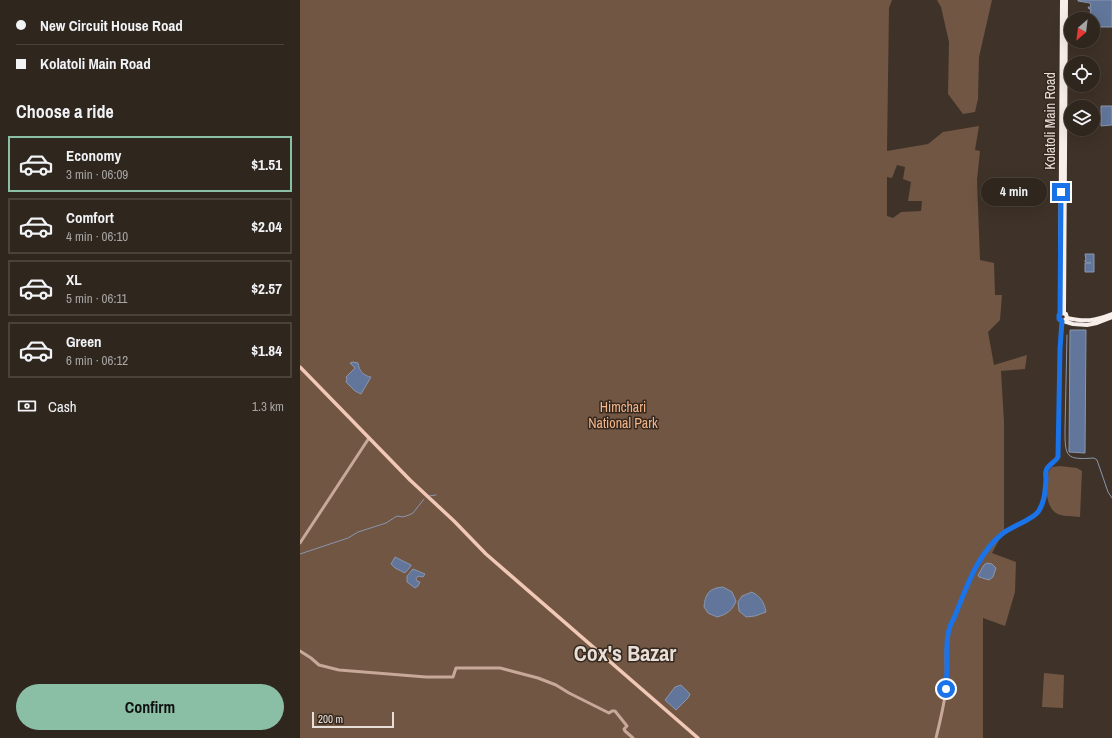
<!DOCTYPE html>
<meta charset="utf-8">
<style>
:root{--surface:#2f261e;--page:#3b322b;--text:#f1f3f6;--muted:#a7a5a4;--line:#4a433c;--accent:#8abfa5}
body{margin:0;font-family:"Archivo Narrow",sans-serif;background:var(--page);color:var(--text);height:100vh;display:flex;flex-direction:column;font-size:15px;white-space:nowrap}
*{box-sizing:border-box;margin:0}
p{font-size:13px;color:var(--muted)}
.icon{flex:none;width:22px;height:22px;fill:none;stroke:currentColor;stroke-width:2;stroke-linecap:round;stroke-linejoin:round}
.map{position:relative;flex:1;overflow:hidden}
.details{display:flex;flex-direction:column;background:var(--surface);width:300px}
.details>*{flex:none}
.hud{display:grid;align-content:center;height:88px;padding:0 16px;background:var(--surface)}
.needle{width:26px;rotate:208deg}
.buttons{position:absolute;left:764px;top:12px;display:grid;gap:8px}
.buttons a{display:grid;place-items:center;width:36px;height:36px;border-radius:50%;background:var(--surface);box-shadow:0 4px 16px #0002,0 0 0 1px var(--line);font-size:20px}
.scale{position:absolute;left:12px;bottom:10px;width:82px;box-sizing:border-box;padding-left:4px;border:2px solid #e8dfd9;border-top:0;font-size:11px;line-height:14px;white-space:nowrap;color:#e8dfd9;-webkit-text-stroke:3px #35281e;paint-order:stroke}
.end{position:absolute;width:18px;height:18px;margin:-9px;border:5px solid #1a73e8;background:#fff;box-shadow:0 0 0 2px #fff}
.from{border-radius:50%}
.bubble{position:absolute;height:28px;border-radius:14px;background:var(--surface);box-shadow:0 4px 16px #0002,0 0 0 1px var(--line);font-size:13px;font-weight:700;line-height:28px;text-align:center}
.hud b{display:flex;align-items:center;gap:14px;height:38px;font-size:15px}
.hud b+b{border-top:1px solid var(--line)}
.hud i{width:10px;height:10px;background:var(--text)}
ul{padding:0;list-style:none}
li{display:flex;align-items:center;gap:12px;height:56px;margin:0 8px 6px;padding:0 8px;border:2px solid var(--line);border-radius:0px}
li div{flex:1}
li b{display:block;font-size:15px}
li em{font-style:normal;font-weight:700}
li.selected{border-color:var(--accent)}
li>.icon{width:36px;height:36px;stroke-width:1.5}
h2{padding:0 16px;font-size:18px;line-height:48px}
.pay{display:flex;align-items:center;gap:10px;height:44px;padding:0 16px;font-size:15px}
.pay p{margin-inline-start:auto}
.action{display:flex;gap:8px;margin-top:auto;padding:8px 16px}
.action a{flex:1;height:46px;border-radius:24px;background:var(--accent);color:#111;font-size:16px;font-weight:700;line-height:46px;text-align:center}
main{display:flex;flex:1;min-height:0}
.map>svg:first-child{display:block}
.green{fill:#705643;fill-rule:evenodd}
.water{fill:#62769b;stroke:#8a96ae}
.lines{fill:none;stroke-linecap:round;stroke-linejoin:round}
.stream{stroke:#8a96ae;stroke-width:1}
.secondary{stroke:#c7a899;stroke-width:3}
.primary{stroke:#f0c8b5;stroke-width:3.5}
.highway{stroke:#f8eeea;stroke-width:4}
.route{stroke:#1a73e8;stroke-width:5}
.labels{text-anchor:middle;stroke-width:3;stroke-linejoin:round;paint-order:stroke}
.street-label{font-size:14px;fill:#e8dfd9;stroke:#35281e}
.park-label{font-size:14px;fill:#f3b589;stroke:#35281e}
.town-label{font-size:22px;font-weight:bold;fill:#e8dfd9;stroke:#35281e}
</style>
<main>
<section class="details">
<div class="hud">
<b><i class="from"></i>New Circuit House Road</b>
<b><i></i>Kolatoli Main Road</b>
</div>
<h2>Choose a ride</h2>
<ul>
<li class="selected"><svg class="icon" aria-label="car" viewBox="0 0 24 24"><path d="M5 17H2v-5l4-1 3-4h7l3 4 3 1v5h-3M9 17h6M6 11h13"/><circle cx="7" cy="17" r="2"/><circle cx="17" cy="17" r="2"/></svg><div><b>Economy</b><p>3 min · 06:09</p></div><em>$1.51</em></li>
<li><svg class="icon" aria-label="car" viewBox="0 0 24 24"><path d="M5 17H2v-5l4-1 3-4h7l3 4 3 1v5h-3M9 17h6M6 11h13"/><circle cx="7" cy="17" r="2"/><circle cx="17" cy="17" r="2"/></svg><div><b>Comfort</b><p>4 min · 06:10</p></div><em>$2.04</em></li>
<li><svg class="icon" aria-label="car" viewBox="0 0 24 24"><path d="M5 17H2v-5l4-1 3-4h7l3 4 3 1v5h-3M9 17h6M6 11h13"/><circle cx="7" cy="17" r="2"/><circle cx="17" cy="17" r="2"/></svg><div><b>XL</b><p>5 min · 06:11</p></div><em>$2.57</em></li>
<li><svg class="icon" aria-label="car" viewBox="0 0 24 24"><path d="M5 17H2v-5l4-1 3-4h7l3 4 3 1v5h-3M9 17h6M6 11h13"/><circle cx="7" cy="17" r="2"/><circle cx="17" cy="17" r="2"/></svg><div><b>Green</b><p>6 min · 06:12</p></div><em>$1.84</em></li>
</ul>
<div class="pay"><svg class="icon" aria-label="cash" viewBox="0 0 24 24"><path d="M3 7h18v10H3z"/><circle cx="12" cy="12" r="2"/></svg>Cash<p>1.3 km</p></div>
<div class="action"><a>Confirm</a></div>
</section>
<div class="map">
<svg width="812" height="738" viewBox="0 0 812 738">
<rect width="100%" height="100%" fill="#3f3228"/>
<path class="green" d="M 0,0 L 592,0 L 589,8 L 587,151 L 628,144 L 643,132 L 679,126 L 675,150 L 680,151 L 677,180 L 680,260 L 694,263 L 695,295 L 702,295 L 700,320 L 688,332 L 694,365 L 727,355 L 725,369 L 701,371 L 704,422 L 704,531 L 692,553 L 716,562 L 715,592 L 705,626 L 683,618 L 683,738 L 0,738 ZM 597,165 L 605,167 L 603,179 L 611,182 L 608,201 L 622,201 L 621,211 L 601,212 L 593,218 L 587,216 L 587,177 L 592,178 Z
M 637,0 L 692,0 L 679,57 L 678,99 L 675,112 L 663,114 L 648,94 L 649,42 L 641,7 Z
M 760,466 L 777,468 L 782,471 L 780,517 C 773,516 762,517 756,513 C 746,507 745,486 747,475 C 748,472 750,470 752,467 Z
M 744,673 L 764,675 L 763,708 L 742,707 Z"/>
<path class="water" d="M 778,0 L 812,0 L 812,27 L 798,27 L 794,38 L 793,38 L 793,19 L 789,19 L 791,17 L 790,13 L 791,9 L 789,9 L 788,7 L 791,7 L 790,3 L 778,1 Z
M 801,106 L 812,106 L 812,125 L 801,126 Z
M 785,254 L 794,254 L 794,272 L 785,272 L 785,263 L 791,263 L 785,262 L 785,260 L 786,260 Z
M 770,330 L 786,330 L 785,453 L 769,452 Z
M 53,362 L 58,363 C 59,371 64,376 71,377 L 61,394 L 55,391 L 46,382 L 47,379 L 46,377 L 55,368 L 50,363 Z
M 95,557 L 111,565 L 111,566 L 105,573 L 95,568 L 91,564 Z
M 687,563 L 692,564 L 696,568 L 693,577 L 689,580 L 679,577 L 678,575 L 684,565 Z
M 113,569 L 125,574 L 123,577 L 118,576 L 116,579 L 117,581 L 120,582 L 118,586 L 115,588 L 107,582 L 107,576 Z
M 423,587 L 432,592 L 436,601 C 433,610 426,615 417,617 L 408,613 L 404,607 C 405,594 409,588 423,587 Z
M 452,592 C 461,597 464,602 466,612 L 455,616 L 446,617 L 439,611 L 438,602 L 442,596 Z
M 381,685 L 390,694 L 388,698 L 376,710 L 365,700 L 375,687 Z"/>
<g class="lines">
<path class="stream" d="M 767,335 L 765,430 C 765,457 766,460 794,458 L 797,460 L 808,492 L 812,498
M 129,496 L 136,495
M 0,554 L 48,538 L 58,532 L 86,523 L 97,516 L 103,517 L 109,515 L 113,513 L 124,499"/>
<path class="secondary" d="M 0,543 L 69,438
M 0,651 L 11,658 L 19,665 L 39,670 L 126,677 L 153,677 L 156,668 L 200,668 L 238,678 L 256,685 L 269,693 L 309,713 L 312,711 L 315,711 L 327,726 L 324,729 L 325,731 L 333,738
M 636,738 C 640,722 644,705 646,689 C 648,668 642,636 654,618 C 666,589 677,554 702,534 C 712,526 732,520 738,512 C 745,502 745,491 746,480 C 746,477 745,473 746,470 C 748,464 755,463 758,457 L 760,349 L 762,321"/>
<path class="primary" d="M 0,367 L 110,480 L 154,521 L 186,554 L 398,738"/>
<path class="highway" d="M 760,313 L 762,0
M 764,313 L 766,0
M 767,318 C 786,322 794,321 812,314
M 764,321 L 767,318 L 766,314 L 762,313 L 760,313 L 759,317 L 760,320 L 773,324 L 787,325 L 797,323 L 812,317"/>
</g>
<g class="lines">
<path class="route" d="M 646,689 C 646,682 647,674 647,667 C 647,651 645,632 654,618 C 666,589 677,554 702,534 C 712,526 732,520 738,512 C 745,502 745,491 746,480 C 746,477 745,473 746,471 C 748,464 755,463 758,457 L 760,349 L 762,321 L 759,319 L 759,315 L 760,314 L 761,192"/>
</g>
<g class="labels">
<g class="street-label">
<text transform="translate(750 121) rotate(-90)" y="5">Kolatoli Main Road</text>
</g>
<g class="park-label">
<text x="323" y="412">Himchari<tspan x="323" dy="16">National Park</tspan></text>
</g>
<g class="town-label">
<text x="325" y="661">Cox's Bazar</text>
</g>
</g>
</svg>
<div class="buttons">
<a><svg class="needle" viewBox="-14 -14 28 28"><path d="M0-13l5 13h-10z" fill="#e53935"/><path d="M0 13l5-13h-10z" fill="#a7a5a4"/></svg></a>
<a><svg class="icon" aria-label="locate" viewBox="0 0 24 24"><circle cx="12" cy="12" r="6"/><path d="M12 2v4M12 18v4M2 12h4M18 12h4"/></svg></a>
<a><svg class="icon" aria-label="layers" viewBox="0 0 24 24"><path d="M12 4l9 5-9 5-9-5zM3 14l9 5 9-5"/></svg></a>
</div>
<div class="scale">200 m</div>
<i class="end from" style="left:646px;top:689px"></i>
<i class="end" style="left:761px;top:192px"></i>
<div class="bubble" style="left:681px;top:178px;width:66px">4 min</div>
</div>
</main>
